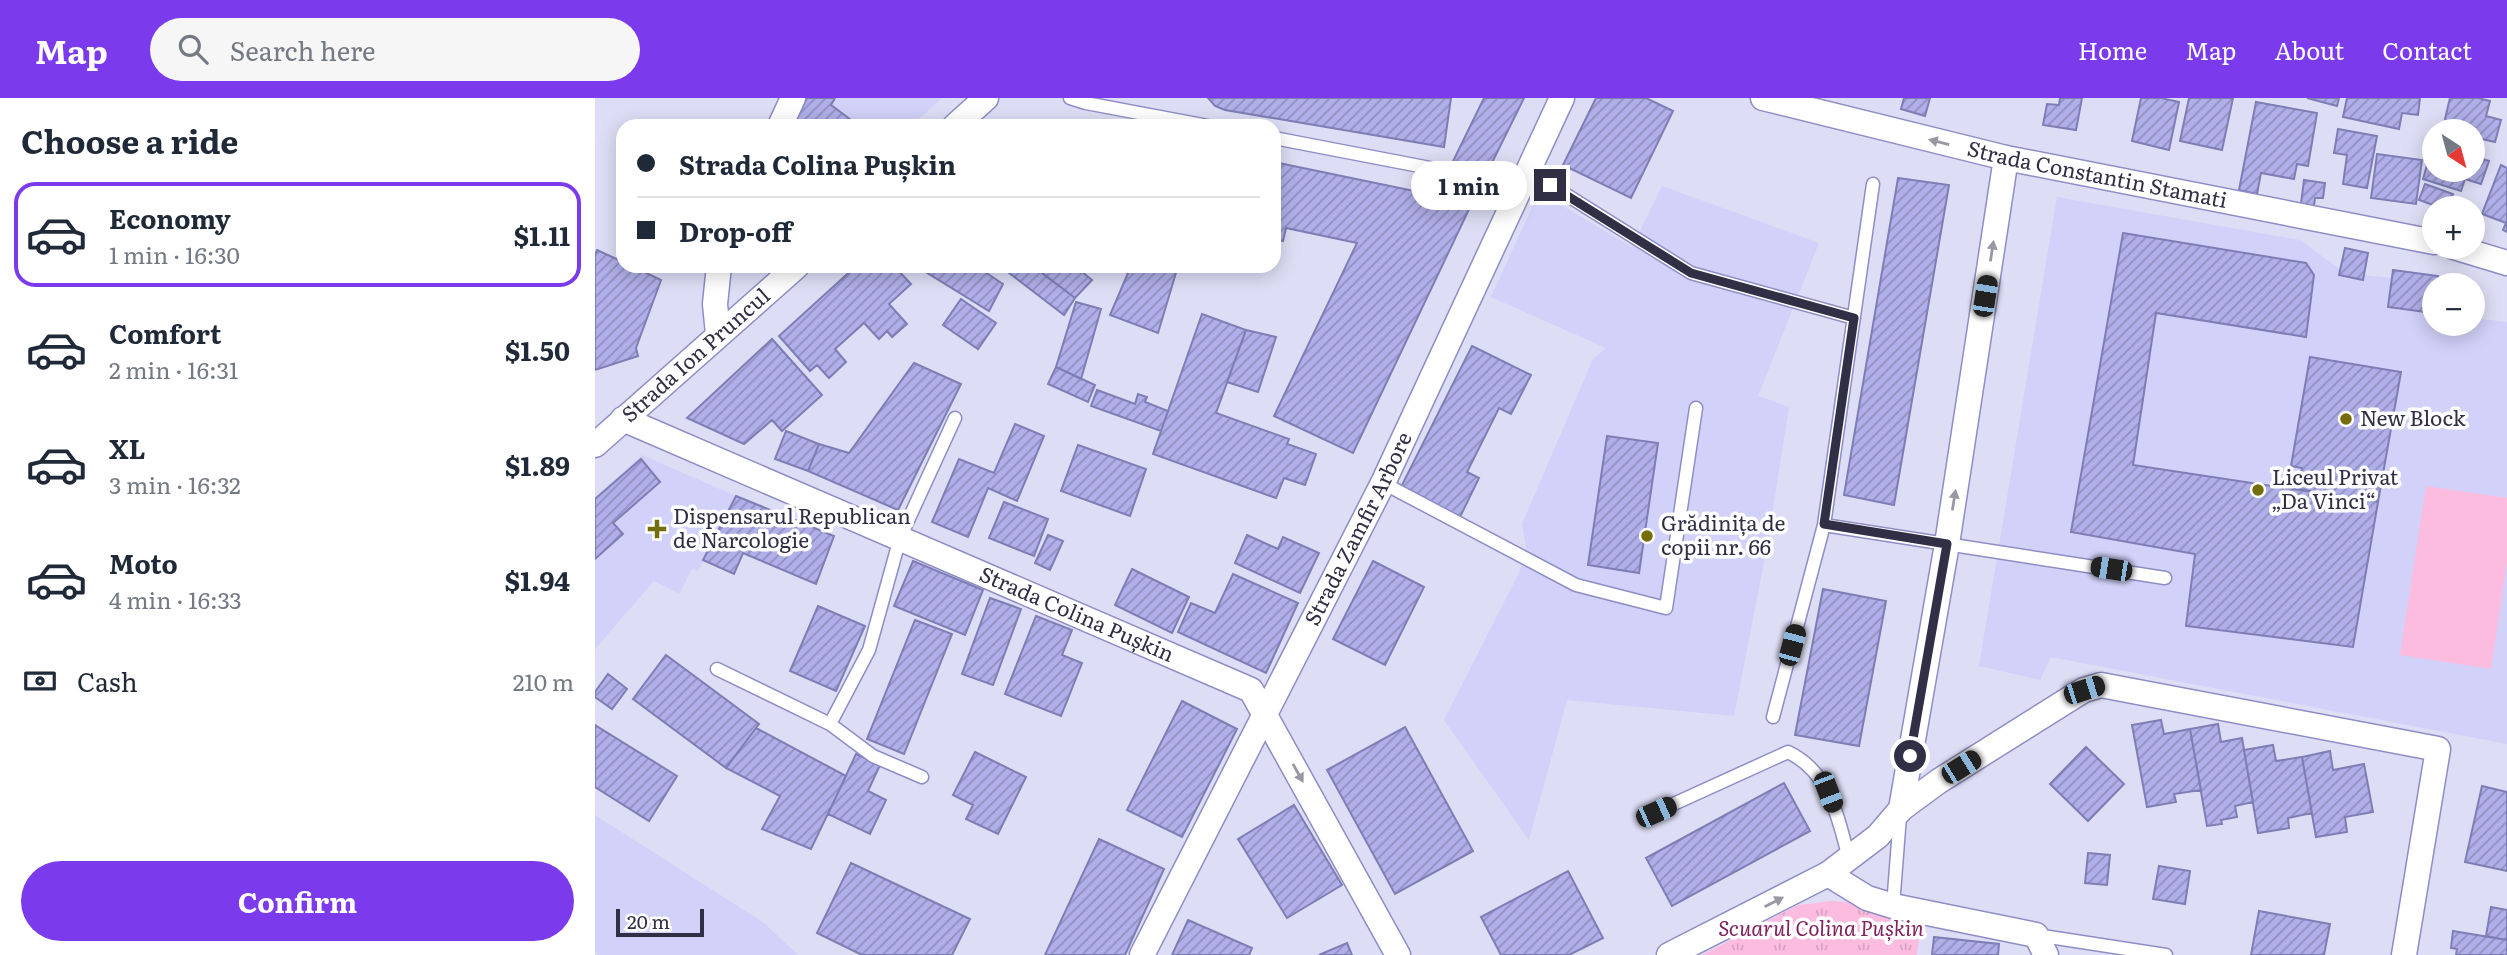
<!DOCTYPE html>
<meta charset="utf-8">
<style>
:root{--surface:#fff;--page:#f6f6f7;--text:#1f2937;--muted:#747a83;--line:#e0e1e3;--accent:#7c3aed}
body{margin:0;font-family:Literata,serif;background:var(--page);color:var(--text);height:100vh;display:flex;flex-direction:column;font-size:26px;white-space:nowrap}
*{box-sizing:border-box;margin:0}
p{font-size:23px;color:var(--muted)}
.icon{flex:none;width:38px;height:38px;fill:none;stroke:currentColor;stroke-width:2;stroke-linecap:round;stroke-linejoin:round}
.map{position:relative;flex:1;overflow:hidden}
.side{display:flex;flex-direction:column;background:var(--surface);width:595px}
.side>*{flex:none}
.guide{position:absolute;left:21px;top:21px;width:665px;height:154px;border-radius:21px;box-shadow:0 4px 18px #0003;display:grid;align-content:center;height:154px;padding:0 21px;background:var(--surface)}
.needle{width:46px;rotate:144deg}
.tools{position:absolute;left:1827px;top:21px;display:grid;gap:14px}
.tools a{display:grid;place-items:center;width:63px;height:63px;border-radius:50%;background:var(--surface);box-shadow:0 4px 18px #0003;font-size:35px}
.scale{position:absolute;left:21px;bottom:18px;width:88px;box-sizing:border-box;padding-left:7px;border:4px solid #302f46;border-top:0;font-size:19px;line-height:24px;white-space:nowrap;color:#302f46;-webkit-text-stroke:5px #fff;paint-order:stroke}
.end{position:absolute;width:32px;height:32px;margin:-16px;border:9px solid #302f46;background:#fff;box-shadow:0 0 0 4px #fff}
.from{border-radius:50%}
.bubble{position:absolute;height:49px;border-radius:24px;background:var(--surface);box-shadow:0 4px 18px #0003;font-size:23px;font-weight:700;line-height:49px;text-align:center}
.car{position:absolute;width:21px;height:42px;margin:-21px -10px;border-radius:9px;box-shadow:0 0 5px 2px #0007;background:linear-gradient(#222 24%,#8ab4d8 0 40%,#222 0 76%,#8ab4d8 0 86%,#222 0)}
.guide b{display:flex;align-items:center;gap:24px;height:66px;font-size:26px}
.guide b+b{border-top:2px solid var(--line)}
.guide i{width:18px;height:18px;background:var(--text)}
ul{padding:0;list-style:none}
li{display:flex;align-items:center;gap:21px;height:105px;margin:0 14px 10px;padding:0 7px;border:4px solid transparent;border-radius:21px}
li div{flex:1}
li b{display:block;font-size:26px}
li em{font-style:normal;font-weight:700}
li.selected{border-color:var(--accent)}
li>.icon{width:63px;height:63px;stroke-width:1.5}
h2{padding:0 21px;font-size:32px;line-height:84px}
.pay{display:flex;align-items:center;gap:18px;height:77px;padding:0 21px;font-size:26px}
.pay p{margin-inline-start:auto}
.action{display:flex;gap:14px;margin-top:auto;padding:14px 21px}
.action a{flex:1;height:80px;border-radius:42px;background:var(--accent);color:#fff;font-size:28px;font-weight:700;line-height:80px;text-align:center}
header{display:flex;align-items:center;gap:42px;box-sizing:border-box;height:98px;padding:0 35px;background:var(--accent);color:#fff}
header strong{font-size:33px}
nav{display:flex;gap:38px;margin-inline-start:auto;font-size:24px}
.search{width:490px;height:63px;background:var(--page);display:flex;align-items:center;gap:18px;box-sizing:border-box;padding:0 24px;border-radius:38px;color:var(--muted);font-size:26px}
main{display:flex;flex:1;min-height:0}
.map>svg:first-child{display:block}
.built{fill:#d1d1f9}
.grass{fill:url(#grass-tufts)}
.garden{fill:#fcbcdf}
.building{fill:url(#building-hatch);stroke:#7e7db4;stroke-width:2}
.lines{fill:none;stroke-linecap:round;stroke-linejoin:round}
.lane-casing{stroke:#8e8dc5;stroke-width:15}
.street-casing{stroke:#8e8dc5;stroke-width:27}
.lane{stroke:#fff;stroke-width:12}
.street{stroke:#fff;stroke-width:24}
.oneway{fill:#9897a2}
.route{stroke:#302f46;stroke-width:9}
.poi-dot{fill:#756d0b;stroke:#fff;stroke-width:2.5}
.labels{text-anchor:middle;stroke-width:7;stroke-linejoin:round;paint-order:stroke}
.street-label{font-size:21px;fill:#302f46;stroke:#fff}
.poi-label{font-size:21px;fill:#302f46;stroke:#fff;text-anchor:start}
.park-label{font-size:21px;font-style:italic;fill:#802460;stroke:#fff}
</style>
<header>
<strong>Map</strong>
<div class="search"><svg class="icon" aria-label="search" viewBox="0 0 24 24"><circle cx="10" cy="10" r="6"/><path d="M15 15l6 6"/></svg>Search here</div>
<nav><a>Home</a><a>Map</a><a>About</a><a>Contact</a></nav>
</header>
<main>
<section class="side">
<h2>Choose a ride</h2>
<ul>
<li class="selected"><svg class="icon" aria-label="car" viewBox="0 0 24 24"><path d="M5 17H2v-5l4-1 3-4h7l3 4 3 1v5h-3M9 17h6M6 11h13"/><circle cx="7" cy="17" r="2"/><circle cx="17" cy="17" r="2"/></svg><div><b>Economy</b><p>1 min · 16:30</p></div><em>$1.11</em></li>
<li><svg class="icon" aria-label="car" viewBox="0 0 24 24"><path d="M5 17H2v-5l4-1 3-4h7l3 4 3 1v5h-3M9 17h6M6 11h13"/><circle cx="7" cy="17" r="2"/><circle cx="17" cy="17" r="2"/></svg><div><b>Comfort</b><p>2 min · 16:31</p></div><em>$1.50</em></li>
<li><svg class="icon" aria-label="car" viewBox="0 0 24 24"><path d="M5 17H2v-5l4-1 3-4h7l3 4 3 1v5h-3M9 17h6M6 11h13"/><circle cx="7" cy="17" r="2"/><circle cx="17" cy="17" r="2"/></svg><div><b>XL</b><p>3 min · 16:32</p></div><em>$1.89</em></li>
<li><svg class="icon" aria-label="car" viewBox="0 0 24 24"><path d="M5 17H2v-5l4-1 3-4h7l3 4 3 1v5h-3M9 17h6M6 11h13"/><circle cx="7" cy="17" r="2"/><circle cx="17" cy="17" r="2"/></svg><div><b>Moto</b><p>4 min · 16:33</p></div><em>$1.94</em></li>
</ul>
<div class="pay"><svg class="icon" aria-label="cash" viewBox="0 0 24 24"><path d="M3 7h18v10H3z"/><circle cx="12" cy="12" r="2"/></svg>Cash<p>210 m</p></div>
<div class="action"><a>Confirm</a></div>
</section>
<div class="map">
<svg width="1912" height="857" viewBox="0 0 1912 857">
<defs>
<pattern id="grass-tufts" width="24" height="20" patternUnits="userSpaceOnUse" patternTransform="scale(1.75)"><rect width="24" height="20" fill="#fcbcdf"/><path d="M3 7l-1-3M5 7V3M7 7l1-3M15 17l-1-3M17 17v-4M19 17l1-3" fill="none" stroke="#d8a2c1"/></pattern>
<pattern id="building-hatch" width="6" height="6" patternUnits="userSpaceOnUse" patternTransform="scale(1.75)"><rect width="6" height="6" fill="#b0afe9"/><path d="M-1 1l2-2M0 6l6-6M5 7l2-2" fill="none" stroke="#908fbf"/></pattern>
</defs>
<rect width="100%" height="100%" fill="#ddddf5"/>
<path class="built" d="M 212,0 L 347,0 L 316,28 L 198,28 Z
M 1067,88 L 1224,145 L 1163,298 L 1194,309 L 1172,449 L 1139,618 L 972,602 L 934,742 L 849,622 L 924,475 L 932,454 L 927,426 L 998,261 L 1011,250 L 896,199 L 944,94 L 1037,149 Z
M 1462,99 L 1705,142 L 1750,175 L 1797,180 L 1794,209 L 1839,215 L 1839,226 L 1878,226 L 1878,220 L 1912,224 L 1912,646 L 1456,559 L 1445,582 L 1384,568 Z
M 47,357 L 141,398 L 103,473 L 97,471 L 84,496 L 59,483 L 0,551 L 0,399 Z
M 0,717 L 169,825 L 203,857 L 3,857 L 0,853 Z"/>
<path class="grass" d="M 1237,803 L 1251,804 L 1317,825 L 1324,841 L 1322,857 L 1107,857 L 1203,807 Z"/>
<path class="garden" d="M 1831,388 L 1912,400 L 1912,464 L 1896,571 L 1805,557 Z"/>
<path class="building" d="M 212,0 L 240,0 L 236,7 L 264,28 L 198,28 Z
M 613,0 L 856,0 L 849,49 L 630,12 L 620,8 Z
M 889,0 L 929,0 L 877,105 L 841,98 Z
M 1001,0 L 1051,0 L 1078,13 L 1036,100 L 968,67 Z
M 1309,0 L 1335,0 L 1330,18 L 1306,11 Z
M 1465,0 L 1487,0 L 1481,32 L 1448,27 L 1452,6 L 1464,7 Z
M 1546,0 L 1566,0 L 1584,4 L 1574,52 L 1537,43 Z
M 1594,0 L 1638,0 L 1627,52 L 1585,43 Z
M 1712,0 L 1744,0 L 1742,8 Z
M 1752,0 L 1825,0 L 1823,17 L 1807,15 L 1804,31 L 1748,19 Z
M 1855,0 L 1883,0 L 1895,3 L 1891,18 L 1906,22 L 1900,44 L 1878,39 L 1878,33 L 1850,32 L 1852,23 L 1850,21 Z
M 1661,4 L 1722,15 L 1713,68 L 1702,66 L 1699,81 L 1666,75 L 1662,96 L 1644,92 Z
M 1743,31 L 1782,38 L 1772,90 L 1748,86 L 1752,57 L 1739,55 Z
M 1836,53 L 1839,54 L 1839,72 L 1878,72 L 1878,58 L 1894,63 L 1886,86 L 1870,81 L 1866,93 L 1828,81 Z
M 1782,56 L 1827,62 L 1821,106 L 1776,100 Z
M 679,64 L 877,105 L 758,355 L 679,318 L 762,145 L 691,130 L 688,143 L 679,141 Z
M 1906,67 L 1912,70 L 1912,134 L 1908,132 L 1911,125 L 1887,116 Z
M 1303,80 L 1354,87 L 1299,407 L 1249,397 Z
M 1709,82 L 1730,85 L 1728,100 L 1720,100 L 1719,108 L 1706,106 Z
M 1830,86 L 1858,96 L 1853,110 L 1846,110 L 1824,102 Z
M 1528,135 L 1711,165 L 1719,177 L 1711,239 L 1561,215 L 1538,367 L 1783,404 L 1758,549 L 1591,528 L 1600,456 L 1476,434 Z
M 1750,150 L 1773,155 L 1768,182 L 1744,177 Z
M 2,152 L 28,164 L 28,168 L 37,168 L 66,182 L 41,250 L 43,258 L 0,272 L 0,157 Z
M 261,168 L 299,168 L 316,186 L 294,206 L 312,226 L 297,239 L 292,233 L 284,241 L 269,225 L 240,251 L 251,264 L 234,280 L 222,267 L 215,273 L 184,238 Z
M 321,168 L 381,168 L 408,186 L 394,213 Z
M 405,168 L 438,168 L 480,200 L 469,217 Z
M 449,168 L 480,168 L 497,182 L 480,200 L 444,173 Z
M 536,168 L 583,168 L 563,235 L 515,217 Z
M 1798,172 L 1843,178 L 1842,187 L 1839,187 L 1838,215 L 1793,209 Z
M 366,201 L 401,225 L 383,251 L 348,227 Z
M 481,204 L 506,211 L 486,281 L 461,269 Z
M 607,216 L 651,232 L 621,315 L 694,341 L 692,346 L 721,356 L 710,387 L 689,380 L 681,400 L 558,356 Z
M 651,232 L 681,239 L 663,294 L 632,284 Z
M 177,241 L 227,297 L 187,333 L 177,322 L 149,346 L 92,320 Z
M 877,248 L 936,277 L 916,316 L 904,310 L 872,374 L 884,380 L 865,419 L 806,389 Z
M 1715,259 L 1806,274 L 1783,404 L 1704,391 L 1707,370 L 1696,368 Z
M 319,265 L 366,286 L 303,412 L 213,373 L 224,346 L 254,355 Z
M 461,269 L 500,287 L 493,304 L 453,286 Z
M 502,292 L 540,306 L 543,296 L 552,299 L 550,304 L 573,313 L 566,333 L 496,308 Z
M 420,326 L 449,338 L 422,403 L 393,390 L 373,439 L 337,424 L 364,361 L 399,375 Z
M 191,333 L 224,346 L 213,373 L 180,361 Z
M 1012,338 L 1063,345 L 1044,475 L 993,467 Z
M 483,347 L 551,371 L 535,418 L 466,393 Z
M 46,361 L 65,384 L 18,425 L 28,436 L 0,461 L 0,401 Z
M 141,398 L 239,438 L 221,486 L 148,455 L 139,476 L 108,462 Z
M 409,404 L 453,421 L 439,458 L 394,440 Z
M 453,437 L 468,443 L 455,472 L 440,465 Z
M 652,437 L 683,451 L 688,439 L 724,455 L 705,495 L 640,465 Z
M 318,463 L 388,492 L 370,537 L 299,508 Z
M 778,463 L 829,489 L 790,567 L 738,541 Z
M 537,471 L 594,499 L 577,535 L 520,507 Z
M 638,476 L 703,505 L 671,575 L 583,534 L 596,505 L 620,515 Z
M 1228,491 L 1291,503 L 1264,648 L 1200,637 Z
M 395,500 L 426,511 L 398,587 L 367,576 Z
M 223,508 L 270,528 L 241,593 L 195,573 Z
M 441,518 L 477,532 L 467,557 L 487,565 L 466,618 L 410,596 Z
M 320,522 L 357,536 L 309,656 L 272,641 Z
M 71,557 L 164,626 L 131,670 L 38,601 Z
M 13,576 L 32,591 L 17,611 L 0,599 L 0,594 Z
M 587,603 L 642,631 L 587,739 L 532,712 Z
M 1566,622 L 1569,636 L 1595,631 L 1606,692 L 1579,696 L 1581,704 L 1552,709 L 1537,627 Z
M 1623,626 L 1626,644 L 1647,640 L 1658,704 L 1640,708 L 1642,719 L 1626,722 L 1627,726 L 1612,728 L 1595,631 Z
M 0,627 L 82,678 L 54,723 L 0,689 Z
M 810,629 L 878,753 L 800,796 L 732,672 Z
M 161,630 L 251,678 L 216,751 L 167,731 L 185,698 L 131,670 Z
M 1678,647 L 1681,663 L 1707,659 L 1717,715 L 1693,720 L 1694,730 L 1663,735 L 1649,652 Z
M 1491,649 L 1529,686 L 1493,723 L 1455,686 Z
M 1735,653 L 1738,672 L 1769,666 L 1778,714 L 1750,719 L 1752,734 L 1721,739 L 1707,659 Z
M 380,654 L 431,679 L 403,736 L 371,721 L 378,707 L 358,697 Z
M 261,656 L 285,667 L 273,693 L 291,702 L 275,736 L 233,716 Z
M 1189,685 L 1215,733 L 1077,808 L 1051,760 Z
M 1887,688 L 1912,694 L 1912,773 L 1870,764 Z
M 699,707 L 747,787 L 692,820 L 643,741 Z
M 504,741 L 569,771 L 530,857 L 450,857 Z
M 1493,755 L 1515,757 L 1512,787 L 1490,785 Z
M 256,765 L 375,821 L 357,857 L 267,857 L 222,835 Z
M 1564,768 L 1595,773 L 1590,806 L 1558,801 Z
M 973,773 L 1008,840 L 974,857 L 906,857 L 886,819 Z
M 1896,809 L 1912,812 L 1912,842 L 1891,838 Z
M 1664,813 L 1735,826 L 1729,857 L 1656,857 Z
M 593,822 L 657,850 L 654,857 L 577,857 Z
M 1858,833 L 1912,842 L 1912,857 L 1861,857 L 1862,851 L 1856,850 Z
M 1339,839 L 1404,846 L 1403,857 L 1337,857 Z
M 752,845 L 757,857 L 724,857 Z"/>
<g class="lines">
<defs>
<path id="lane" d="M 475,0 L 491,5 L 613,28
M 679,40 L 835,70
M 932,72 L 1096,175 L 1259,220
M 788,385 L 981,487 L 1071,510 L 1101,310
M 1229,427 L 1570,480
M 122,571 L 235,626 L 278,658 L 327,679
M 1178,619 L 1229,427 L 1278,86
M 235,626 L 274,552 L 305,440 L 360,320
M 1061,714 L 1193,654 C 1236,675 1242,718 1254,760
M 1298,808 L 1305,718
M 1441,837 L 1571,857"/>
<g id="street">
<path id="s1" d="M 1168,0 L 1411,60 L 1839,144"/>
<path d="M 185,28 L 198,0"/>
<path d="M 360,28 L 391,0"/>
<path d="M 1859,149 L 1912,165"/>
<path d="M 123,236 L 120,206 L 124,168"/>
<path id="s2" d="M 28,321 L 656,592 L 803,857"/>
<path id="s3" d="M 0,347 L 202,168"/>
<path d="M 1306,711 L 1344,683 L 1476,600 L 1489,592 L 1506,587 L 1843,651 L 1809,857"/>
<path d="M 1233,776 L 1272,800 L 1298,808 L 1441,837 L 1451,857"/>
<path id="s4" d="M 547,857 L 788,385 L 967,0"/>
<path d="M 1074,857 L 1233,776 L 1283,738 L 1306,711 L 1352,446 L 1411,60"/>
</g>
</defs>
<use href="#lane" class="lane-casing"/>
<use href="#street" class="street-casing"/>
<use href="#lane" class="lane"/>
<use href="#street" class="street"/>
</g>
<defs><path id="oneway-solid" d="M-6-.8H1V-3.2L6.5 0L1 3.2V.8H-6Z" transform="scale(1.75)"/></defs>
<g class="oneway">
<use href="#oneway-solid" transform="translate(1344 44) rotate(-166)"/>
<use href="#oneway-solid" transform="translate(1397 153) rotate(-81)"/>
<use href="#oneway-solid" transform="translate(1359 402) rotate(-81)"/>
<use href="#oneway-solid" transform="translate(703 675) rotate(61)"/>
<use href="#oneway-solid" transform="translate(1179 804) rotate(-27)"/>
</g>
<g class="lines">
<path class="route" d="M 955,87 L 1096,175 L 1259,220 L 1229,426 L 1352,446 L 1315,658"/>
</g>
<g class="poi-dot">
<circle cx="1751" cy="321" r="7"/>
<circle cx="1663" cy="392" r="7"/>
<path d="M58.5 420.5h7v7h7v7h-7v7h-7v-7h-7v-7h7z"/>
<circle cx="1052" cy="438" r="7"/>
</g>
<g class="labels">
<g class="street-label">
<text dy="7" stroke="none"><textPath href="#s1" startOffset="343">Strada Constantin Stamati</textPath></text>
<text dy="7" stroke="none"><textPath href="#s3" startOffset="135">Strada Ion Pruncul</textPath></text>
<text dy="7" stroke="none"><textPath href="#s4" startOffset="478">Strada Zamfir Arbore</textPath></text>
<text dy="7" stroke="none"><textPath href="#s2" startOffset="494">Strada Colina Pușkin</textPath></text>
</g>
<g class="poi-label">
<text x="1765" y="328">New Block</text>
<text x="1677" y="387">Liceul Privat<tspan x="1677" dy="24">„Da Vinci“</tspan></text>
<text x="78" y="426">Dispensarul Republican<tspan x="78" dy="24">de Narcologie</tspan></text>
<text x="1066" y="433">Grădinița de<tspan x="1066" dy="24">copii nr. 66</tspan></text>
</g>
<g class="park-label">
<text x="1226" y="838">Scuarul Colina Pușkin</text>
</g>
</g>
</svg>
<div class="tools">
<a><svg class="needle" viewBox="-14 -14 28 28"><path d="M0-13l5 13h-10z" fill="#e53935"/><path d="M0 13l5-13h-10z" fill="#747a83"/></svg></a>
<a>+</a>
<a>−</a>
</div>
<div class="scale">20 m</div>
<i class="end from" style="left:1315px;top:658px"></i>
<i class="end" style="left:955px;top:87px"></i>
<div class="bubble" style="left:816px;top:63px;width:116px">1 min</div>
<i class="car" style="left:1390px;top:198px;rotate:9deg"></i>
<i class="car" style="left:1516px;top:471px;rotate:279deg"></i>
<i class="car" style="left:1197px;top:547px;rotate:15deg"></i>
<i class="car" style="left:1489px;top:592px;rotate:72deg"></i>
<i class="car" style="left:1366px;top:669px;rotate:58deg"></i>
<i class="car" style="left:1233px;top:694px;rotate:159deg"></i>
<i class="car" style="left:1061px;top:714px;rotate:66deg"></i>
<div class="guide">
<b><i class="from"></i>Strada Colina Pușkin</b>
<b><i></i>Drop-off</b>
</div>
</div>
</main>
